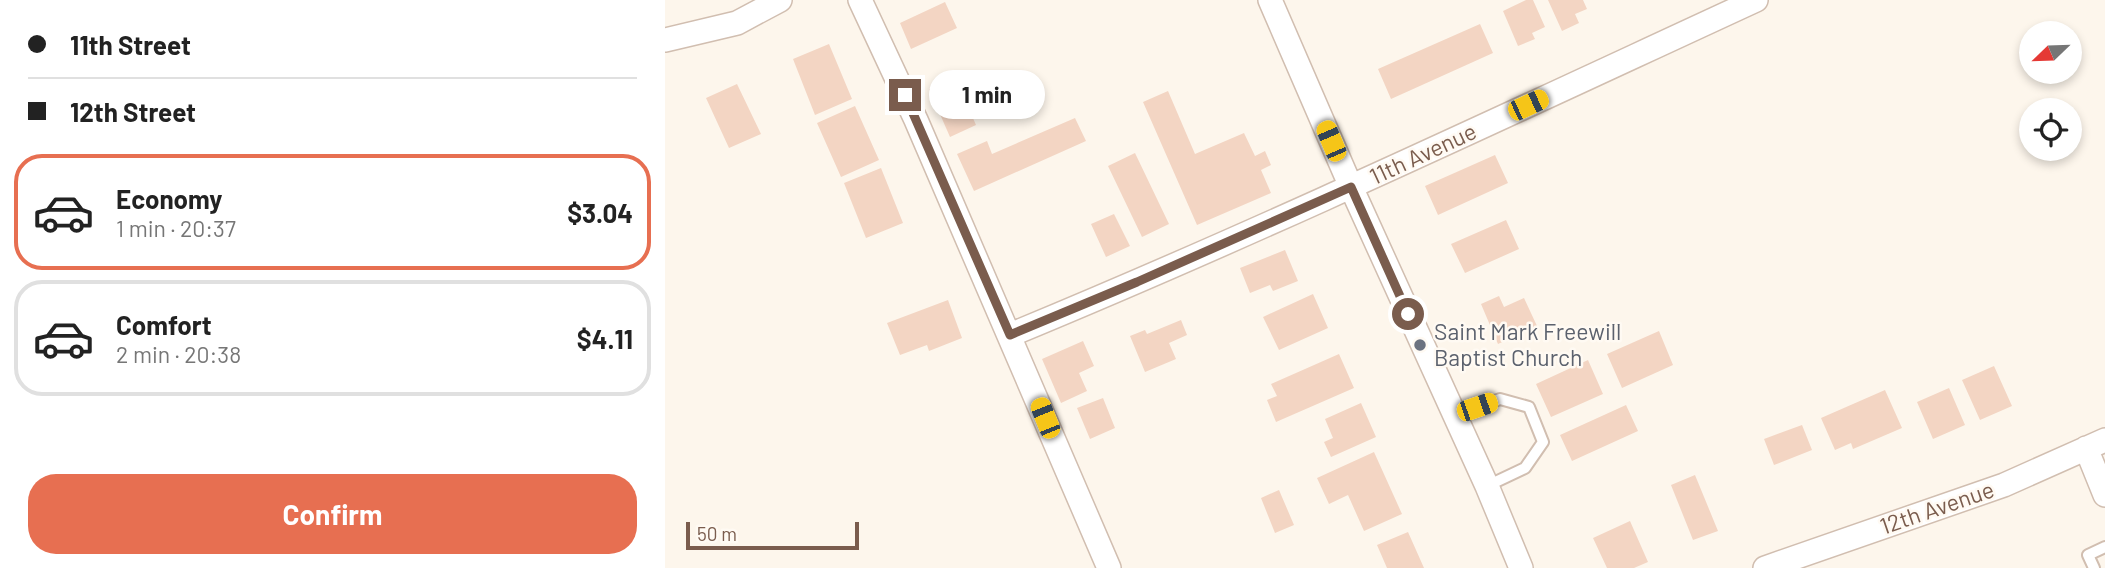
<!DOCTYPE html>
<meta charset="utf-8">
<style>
:root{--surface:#fff;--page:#f6f6f6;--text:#222;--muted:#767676;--line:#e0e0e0;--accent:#e76f51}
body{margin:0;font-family:Barlow,sans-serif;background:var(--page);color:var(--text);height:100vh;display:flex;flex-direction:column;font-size:26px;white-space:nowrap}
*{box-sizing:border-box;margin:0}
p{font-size:23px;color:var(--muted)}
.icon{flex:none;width:38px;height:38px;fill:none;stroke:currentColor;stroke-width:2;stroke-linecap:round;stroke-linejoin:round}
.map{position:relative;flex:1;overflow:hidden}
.details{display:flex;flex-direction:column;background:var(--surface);width:665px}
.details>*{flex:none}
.hud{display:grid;align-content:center;height:154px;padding:0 28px;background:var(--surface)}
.needle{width:46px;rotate:247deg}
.controls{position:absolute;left:1354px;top:21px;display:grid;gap:14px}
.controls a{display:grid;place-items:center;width:63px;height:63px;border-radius:50%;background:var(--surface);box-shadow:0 4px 10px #0003;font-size:35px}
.scale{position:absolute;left:21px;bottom:18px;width:173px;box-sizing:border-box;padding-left:7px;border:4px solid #7a5c4d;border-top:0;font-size:19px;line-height:24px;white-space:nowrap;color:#7a5c4d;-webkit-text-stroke:5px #fffaf3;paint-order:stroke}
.end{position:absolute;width:32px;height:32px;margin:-16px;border:9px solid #7a5c4d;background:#fff;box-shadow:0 0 0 4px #fff}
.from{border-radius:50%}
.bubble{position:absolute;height:49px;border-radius:24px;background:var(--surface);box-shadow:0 4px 10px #0003;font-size:23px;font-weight:700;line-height:49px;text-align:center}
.car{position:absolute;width:21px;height:42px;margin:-21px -10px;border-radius:9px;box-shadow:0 0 5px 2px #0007;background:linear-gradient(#f5c518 24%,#345 0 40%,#f5c518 0 76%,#345 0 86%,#f5c518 0)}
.hud b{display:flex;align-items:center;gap:24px;height:66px;font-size:26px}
.hud b+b{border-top:2px solid var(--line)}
.hud i{width:18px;height:18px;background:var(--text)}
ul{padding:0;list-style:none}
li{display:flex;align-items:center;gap:21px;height:116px;margin:0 14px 10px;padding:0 14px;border:4px solid var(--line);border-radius:28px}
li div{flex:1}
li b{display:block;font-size:26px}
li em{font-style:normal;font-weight:700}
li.on{border-color:var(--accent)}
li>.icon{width:63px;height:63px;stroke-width:1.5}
.action{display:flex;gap:14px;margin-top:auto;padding:14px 28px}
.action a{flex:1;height:80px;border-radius:28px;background:var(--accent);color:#fff;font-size:28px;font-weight:700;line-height:80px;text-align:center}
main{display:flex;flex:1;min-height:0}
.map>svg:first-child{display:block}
.building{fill:#f3d5c3}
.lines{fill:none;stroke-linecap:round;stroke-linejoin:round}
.service-casing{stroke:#d1beb0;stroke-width:14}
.minor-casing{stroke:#d1beb0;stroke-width:26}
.service{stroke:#fff;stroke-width:10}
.minor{stroke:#fff;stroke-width:23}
.route{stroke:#7a5c4d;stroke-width:9}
.worship-dot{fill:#6b7280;stroke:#fffaf3;stroke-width:2.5}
.labels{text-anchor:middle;stroke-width:5;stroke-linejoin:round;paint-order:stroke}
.street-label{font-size:23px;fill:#7a5c4d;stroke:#fffaf3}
.worship-label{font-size:23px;fill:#5b616d;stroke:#fffaf3;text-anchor:start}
</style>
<main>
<section class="details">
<div class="hud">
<b><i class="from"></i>11th Street</b>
<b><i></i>12th Street</b>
</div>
<ul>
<li class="on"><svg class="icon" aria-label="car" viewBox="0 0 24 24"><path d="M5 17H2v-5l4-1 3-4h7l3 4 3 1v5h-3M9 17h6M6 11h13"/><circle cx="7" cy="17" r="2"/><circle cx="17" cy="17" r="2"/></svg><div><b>Economy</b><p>1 min · 20:37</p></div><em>$3.04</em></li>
<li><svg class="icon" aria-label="car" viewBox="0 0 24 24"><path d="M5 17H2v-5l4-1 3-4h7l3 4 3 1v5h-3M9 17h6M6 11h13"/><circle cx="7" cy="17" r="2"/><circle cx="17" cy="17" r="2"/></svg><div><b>Comfort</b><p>2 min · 20:38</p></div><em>$4.11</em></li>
</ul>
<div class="action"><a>Confirm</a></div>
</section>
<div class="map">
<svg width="1440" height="568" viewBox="0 0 1440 568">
<rect width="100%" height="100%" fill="#fdf6ec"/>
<path class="building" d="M 861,0 L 868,0 L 880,27 L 867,33 L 870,39 L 853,46 L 838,11 Z
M 883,0 L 918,0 L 922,9 L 910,14 L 914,23 L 897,31 Z
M 280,2 L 292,28 L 246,49 L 235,23 Z
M 815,24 L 828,53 L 726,99 L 713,69 Z
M 164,44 L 187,99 L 150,115 L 128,59 Z
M 290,77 L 311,125 L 285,137 L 264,89 Z
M 72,84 L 96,134 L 64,148 L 41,98 Z
M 503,91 L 530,154 L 579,133 L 590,156 L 600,151 L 606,165 L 596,170 L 606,193 L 532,225 L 478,102 Z
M 190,106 L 214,160 L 176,177 L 152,123 Z
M 410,118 L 421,141 L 309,191 L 292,154 L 322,141 L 327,154 Z
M 470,153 L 504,224 L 477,237 L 443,166 Z
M 830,155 L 843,183 L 773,215 L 760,186 Z
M 216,168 L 238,223 L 201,238 L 179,183 Z
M 449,214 L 465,246 L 441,257 L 426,224 Z
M 841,220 L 854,249 L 800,273 L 786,244 Z
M 620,250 L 633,281 L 608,291 L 605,285 L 585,293 L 575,268 Z
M 648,294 L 663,328 L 614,350 L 598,317 Z
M 834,296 L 839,307 L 859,298 L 872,326 L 833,344 L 816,304 Z
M 283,300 L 297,338 L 264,351 L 262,345 L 235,355 L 222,323 Z
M 516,320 L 522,335 L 504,343 L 511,359 L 480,372 L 465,336 L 480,330 L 482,334 Z
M 994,331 L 1008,365 L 957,388 L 942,354 Z
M 418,341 L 429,366 L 414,373 L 422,391 L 396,403 L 377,359 Z
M 674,354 L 689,388 L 611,422 L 602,400 L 612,396 L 606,384 Z
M 923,360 L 938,394 L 886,417 L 871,384 Z
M 1329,366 L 1347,406 L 1315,420 L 1297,380 Z
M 1284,388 L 1300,425 L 1268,439 L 1252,402 Z
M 1220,390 L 1237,428 L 1188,449 L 1186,443 L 1170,450 L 1156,418 Z
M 438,398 L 450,428 L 425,439 L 412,408 Z
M 696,403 L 711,437 L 666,457 L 659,442 L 668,438 L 660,419 Z
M 961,405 L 973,431 L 907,461 L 895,435 Z
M 1137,425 L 1147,450 L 1109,465 L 1099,439 Z
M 709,452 L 737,514 L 699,531 L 683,495 L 664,504 L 652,478 Z
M 1030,475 L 1053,531 L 1028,540 L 1006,485 Z
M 614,490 L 629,525 L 610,533 L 596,498 Z
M 965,521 L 983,562 L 969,568 L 942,568 L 928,538 Z
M 743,532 L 759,568 L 722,568 L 712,545 Z"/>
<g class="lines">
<defs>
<path id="service" d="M 789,416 L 835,399 L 864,407 L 878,442 L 860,468 L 822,486
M 1429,568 L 1423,555 L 1440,547"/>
<path id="minor" d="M 195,0 L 251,120 L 444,568
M 605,0 L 686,187 L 822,486 L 856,568
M 0,40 L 72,23 L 115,0
M 345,335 C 597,231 844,114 1091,0
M 1421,448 L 1440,495
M 1100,568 L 1339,485 L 1440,440"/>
</defs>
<use href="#service" class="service-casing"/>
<use href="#minor" class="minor-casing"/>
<use href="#service" class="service"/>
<use href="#minor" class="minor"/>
</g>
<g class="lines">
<path class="route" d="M 240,95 L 345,335 L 472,282 L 686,187 L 743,314"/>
</g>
<circle class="worship-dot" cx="755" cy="345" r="7"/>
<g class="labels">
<g class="street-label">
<text transform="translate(758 154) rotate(-25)" y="8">11th Avenue</text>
<text transform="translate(1272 508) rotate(-19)" y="8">12th Avenue</text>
</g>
<g class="worship-label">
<text x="769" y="340">Saint Mark Freewill<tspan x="769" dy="26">Baptist Church</tspan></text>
</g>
</g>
</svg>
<div class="controls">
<a><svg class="needle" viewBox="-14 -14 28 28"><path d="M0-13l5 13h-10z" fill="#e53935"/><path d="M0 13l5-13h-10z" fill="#767676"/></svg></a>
<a><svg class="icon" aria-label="locate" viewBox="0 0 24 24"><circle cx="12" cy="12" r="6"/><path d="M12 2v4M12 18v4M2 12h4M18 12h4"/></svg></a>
</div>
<div class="scale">50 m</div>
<i class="end from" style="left:743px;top:314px"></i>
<i class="end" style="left:240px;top:95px"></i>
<div class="bubble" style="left:264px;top:70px;width:116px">1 min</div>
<i class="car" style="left:863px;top:105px;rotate:65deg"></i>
<i class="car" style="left:666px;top:141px;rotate:337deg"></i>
<i class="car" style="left:812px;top:407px;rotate:71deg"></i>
<i class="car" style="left:380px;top:418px;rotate:338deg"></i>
</div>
</main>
